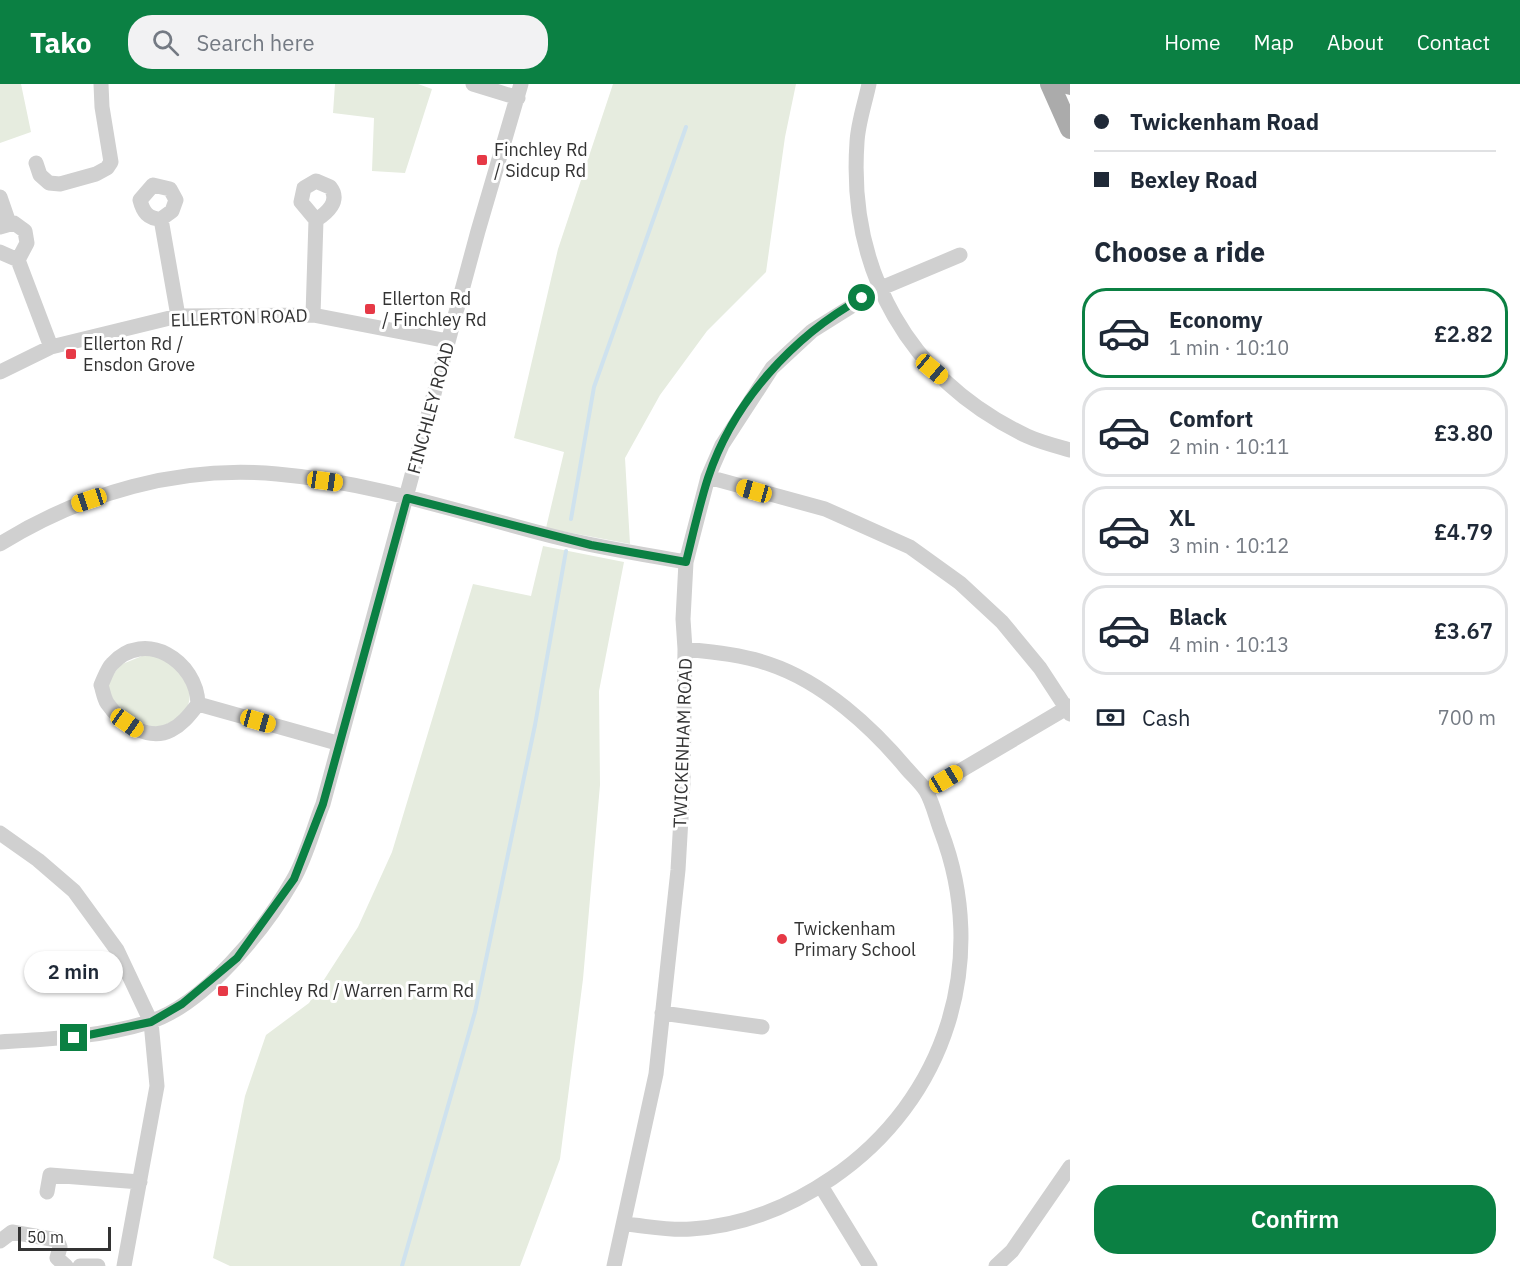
<!DOCTYPE html>
<meta charset="utf-8">
<style>
:root{--surface:#fff;--page:#f2f2f3;--text:#1f2937;--muted:#747a83;--line:#e0e1e3;--accent:#0b8043}
body{margin:0;font-family:"IBM Plex Sans",sans-serif;background:var(--page);color:var(--text);height:100vh;display:flex;flex-direction:column;font-size:22px;white-space:nowrap}
*{box-sizing:border-box;margin:0}
p{font-size:20px;color:var(--muted)}
.icon{flex:none;width:33px;height:33px;fill:none;stroke:currentColor;stroke-width:2;stroke-linecap:round;stroke-linejoin:round}
.map{position:relative;flex:1;overflow:hidden}
.panel{display:flex;flex-direction:column;background:var(--surface);width:450px}
.panel>*{flex:none}
.hud{display:grid;align-content:center;height:132px;padding:0 24px;background:var(--surface)}
.scale{position:absolute;left:18px;bottom:15px;width:93px;box-sizing:border-box;padding-left:6px;border:3px solid #333;border-top:0;font-size:16px;line-height:21px;white-space:nowrap;color:#333;-webkit-text-stroke:4px #fff;paint-order:stroke}
.end{position:absolute;width:27px;height:27px;margin:-14px;border:8px solid #0b8043;background:#fff;box-shadow:0 0 0 3px #fff}
.from{border-radius:50%}
.bubble{position:absolute;height:42px;border-radius:21px;background:var(--surface);box-shadow:0 2px 4px #0004;font-size:20px;font-weight:600;line-height:42px;text-align:center}
.car{position:absolute;width:18px;height:36px;margin:-18px -9px;border-radius:8px;box-shadow:0 0 4px 2px #0007;background:linear-gradient(#f5c518 24%,#345 0 40%,#f5c518 0 76%,#345 0 86%,#f5c518 0)}
.hud b{display:flex;align-items:center;gap:21px;height:57px;font-size:22px}
.hud b+b{border-top:2px solid var(--line)}
.hud i{width:15px;height:15px;background:var(--text)}
ul{padding:0;list-style:none}
li{display:flex;align-items:center;gap:18px;height:90px;margin:0 12px 9px;padding:0 12px;border:3px solid var(--line);border-radius:24px}
li div{flex:1}
li b{display:block;font-size:22px}
li em{font-style:normal;font-weight:600}
li.active{border-color:var(--accent)}
li>.icon{width:54px;height:54px;stroke-width:1.5}
h2{padding:0 24px;font-size:27px;line-height:72px}
.pay{display:flex;align-items:center;gap:15px;height:66px;padding:0 24px;font-size:22px}
.pay p{margin-inline-start:auto}
.action{display:flex;gap:12px;margin-top:auto;padding:12px 24px}
.action a{flex:1;height:69px;border-radius:24px;background:var(--accent);color:#fff;font-size:24px;font-weight:600;line-height:69px;text-align:center}
header{display:flex;align-items:center;gap:36px;box-sizing:border-box;height:84px;padding:0 30px;background:var(--accent);color:#fff}
header strong{font-size:28px}
nav{display:flex;gap:33px;margin-inline-start:auto;font-size:21px}
.search{width:420px;height:54px;background:var(--page);display:flex;align-items:center;gap:15px;box-sizing:border-box;padding:0 21px;border-radius:24px;color:var(--muted);font-size:22px}
main{display:flex;flex:1;min-height:0}
.map>svg:first-child{display:block}
.green{fill:#e6ecdf}
.lines{fill:none;stroke-linecap:round;stroke-linejoin:round}
.stream{stroke:#cfe2ee;stroke-width:4}
.minor{stroke:#d0d0d0;stroke-width:15}
.major{stroke:#ababab;stroke-width:20}
.route{stroke:#0b8043;stroke-width:8}
.poi-dot{fill:#e63946;stroke:#fff;stroke-width:2}
.labels{text-anchor:middle;stroke-width:6;stroke-linejoin:round;paint-order:stroke}
.poi-label{font-size:18px;fill:#333;stroke:#fff;text-anchor:start}
.street-label{font-size:18px;fill:#333;stroke:#fff}
</style>
<header>
<strong>Tako</strong>
<div class="search"><svg class="icon" aria-label="search" viewBox="0 0 24 24"><circle cx="10" cy="10" r="6"/><path d="M15 15l6 6"/></svg>Search here</div>
<nav><a>Home</a><a>Map</a><a>About</a><a>Contact</a></nav>
</header>
<main>
<div class="map">
<svg width="1070" height="1182" viewBox="0 0 1070 1182">
<rect width="100%" height="100%" fill="#fff"/>
<path class="green" d="M 0,0 L 21,0 L 31,48 L 0,59 Z
M 335,0 L 418,0 L 432,5 L 405,89 L 372,87 L 374,34 L 333,29 Z
M 613,0 L 796,0 L 785,53 L 766,188 L 707,247 L 660,311 L 625,374 L 630,460 L 546,444 L 564,368 L 514,354 L 558,165 Z
M 543,462 L 624,478 L 599,607 L 600,701 L 583,895 L 560,1075 L 520,1182 L 230,1182 L 213,1174 L 245,1012 L 266,951 L 309,919 L 358,843 L 392,768 L 473,500 L 531,512 Z
M 142,572 C 151,572 162,571 170,577 C 184,588 197,610 185,627 C 178,636 167,640 157,644 L 129,635 L 109,612 L 109,597 L 120,581 Z"/>
<g class="lines">
<path class="stream" d="M 571,435 L 594,303 L 686,43
M 402,1182 L 475,928 L 535,641 L 566,467"/>
<path class="minor" d="M 473,0 L 518,14
M 869,0 C 865,19 858,39 857,58 C 848,187 909,296 1027,352 C 1040,358 1056,362 1070,366
M 36,79 L 40,91 L 49,99 L 60,100 L 96,90 L 107,84 L 111,78 L 102,23 L 101,0
M 0,113 L 9,139
M 161,135 L 172,127 L 176,116 L 170,105 L 153,101 L 140,116 C 143,128 148,135 161,135 L 178,232
M 0,143 L 14,139 L 25,147 L 27,159 L 18,176
M 0,168 L 18,176
M 18,176 L 51,263
M 313,231 L 316,136 L 301,118 L 304,104 L 316,97 L 330,103 C 341,117 327,129 316,136
M 0,288 L 51,263 L 178,232 L 313,231 L 448,257
M 708,393 L 825,425 L 910,463 L 960,499 L 1002,538 L 1040,584 L 1070,630
M 0,460 C 82,409 180,381 277,390 C 371,398 462,429 552,452 C 596,463 641,470 686,478
M 198,620 C 190,630 183,640 171,646 C 148,658 120,638 107,619 C 104,614 103,607 101,601 C 104,595 107,585 112,580 C 145,544 197,577 198,620 L 337,659
M 926,707 L 1070,622
M 0,749 L 38,776 L 74,807 L 117,866 L 151,938 L 157,1002 L 124,1182
M 662,929 L 762,943
M 0,958 C 50,955 101,953 149,938 C 204,921 265,845 293,796 C 306,774 313,745 323,720 L 478,147 L 521,0
M 821,1102 L 870,1182
M 47,1108 L 50,1091 L 140,1098
M 625,1140 C 647,1142 670,1147 691,1145 C 742,1142 791,1122 832,1094 C 947,1016 990,875 941,747 C 936,734 933,719 926,707 C 921,699 913,692 907,685 C 872,643 823,598 769,580 C 743,571 713,568 685,565
M 0,1157 L 12,1148 L 57,1156 L 60,1163 L 57,1174 L 66,1182
M 80,1182 L 98,1182
M 614,1182 L 656,990 L 678,786 L 683,699 L 685,565 L 683,535 L 686,478 L 708,393 L 722,361 L 772,284 L 812,247 L 879,205 L 960,171
M 996,1182 L 1012,1167 L 1070,1083"/>
<path class="major" d="M 1050,0 L 1070,45
M 1070,0 L 1070,1"/>
</g>
<g class="lines">
<path class="route" d="M 74,954 L 151,938 L 182,920 L 237,874 L 294,795 L 323,720 L 407,414 L 591,461 L 686,478 C 693,450 699,422 708,394 C 733,318 793,252 862,214"/>
</g>
<g class="poi-dot">
<rect x="476" y="70" width="12" height="12" rx="3"/>
<rect x="364" y="219" width="12" height="12" rx="3"/>
<rect x="65" y="264" width="12" height="12" rx="3"/>
<circle cx="782" cy="855" r="6"/>
<rect x="217" y="901" width="12" height="12" rx="3"/>
</g>
<g class="labels">
<g class="poi-label">
<text x="494" y="72">Finchley Rd<tspan x="494" dy="21">/ Sidcup Rd</tspan></text>
<text x="382" y="221">Ellerton Rd<tspan x="382" dy="21">/ Finchley Rd</tspan></text>
<text x="83" y="266">Ellerton Rd /<tspan x="83" dy="21">Ensdon Grove</tspan></text>
<text x="794" y="851">Twickenham<tspan x="794" dy="21">Primary School</tspan></text>
<text x="235" y="913">Finchley Rd / Warren Farm Rd</text>
</g>
<g class="street-label">
<text transform="translate(239 234) rotate(-2)" y="6">ELLERTON ROAD</text>
<text transform="translate(431 324) rotate(-75)" y="6">FINCHLEY ROAD</text>
<text transform="translate(683 659) rotate(-88)" y="6">TWICKENHAM ROAD</text>
</g>
</g>
</svg>
<div class="scale">50 m</div>
<i class="end from" style="left:862px;top:214px"></i>
<i class="end" style="left:74px;top:954px"></i>
<div class="bubble" style="left:24px;top:867px;width:99px">2 min</div>
<i class="car" style="left:932px;top:285px;rotate:130deg"></i>
<i class="car" style="left:325px;top:397px;rotate:98deg"></i>
<i class="car" style="left:754px;top:407px;rotate:286deg"></i>
<i class="car" style="left:89px;top:416px;rotate:252deg"></i>
<i class="car" style="left:258px;top:637px;rotate:106deg"></i>
<i class="car" style="left:127px;top:639px;rotate:125deg"></i>
<i class="car" style="left:946px;top:695px;rotate:59deg"></i>
</div>
<section class="panel">
<div class="hud">
<b><i class="from"></i>Twickenham Road</b>
<b><i></i>Bexley Road</b>
</div>
<h2>Choose a ride</h2>
<ul>
<li class="active"><svg class="icon" aria-label="car" viewBox="0 0 24 24"><path d="M5 17H2v-5l4-1 3-4h7l3 4 3 1v5h-3M9 17h6M6 11h13"/><circle cx="7" cy="17" r="2"/><circle cx="17" cy="17" r="2"/></svg><div><b>Economy</b><p>1 min · 10:10</p></div><em>£2.82</em></li>
<li><svg class="icon" aria-label="car" viewBox="0 0 24 24"><path d="M5 17H2v-5l4-1 3-4h7l3 4 3 1v5h-3M9 17h6M6 11h13"/><circle cx="7" cy="17" r="2"/><circle cx="17" cy="17" r="2"/></svg><div><b>Comfort</b><p>2 min · 10:11</p></div><em>£3.80</em></li>
<li><svg class="icon" aria-label="car" viewBox="0 0 24 24"><path d="M5 17H2v-5l4-1 3-4h7l3 4 3 1v5h-3M9 17h6M6 11h13"/><circle cx="7" cy="17" r="2"/><circle cx="17" cy="17" r="2"/></svg><div><b>XL</b><p>3 min · 10:12</p></div><em>£4.79</em></li>
<li><svg class="icon" aria-label="car" viewBox="0 0 24 24"><path d="M5 17H2v-5l4-1 3-4h7l3 4 3 1v5h-3M9 17h6M6 11h13"/><circle cx="7" cy="17" r="2"/><circle cx="17" cy="17" r="2"/></svg><div><b>Black</b><p>4 min · 10:13</p></div><em>£3.67</em></li>
</ul>
<div class="pay"><svg class="icon" aria-label="cash" viewBox="0 0 24 24"><path d="M3 7h18v10H3z"/><circle cx="12" cy="12" r="2"/></svg>Cash<p>700 m</p></div>
<div class="action"><a>Confirm</a></div>
</section>
</main>
